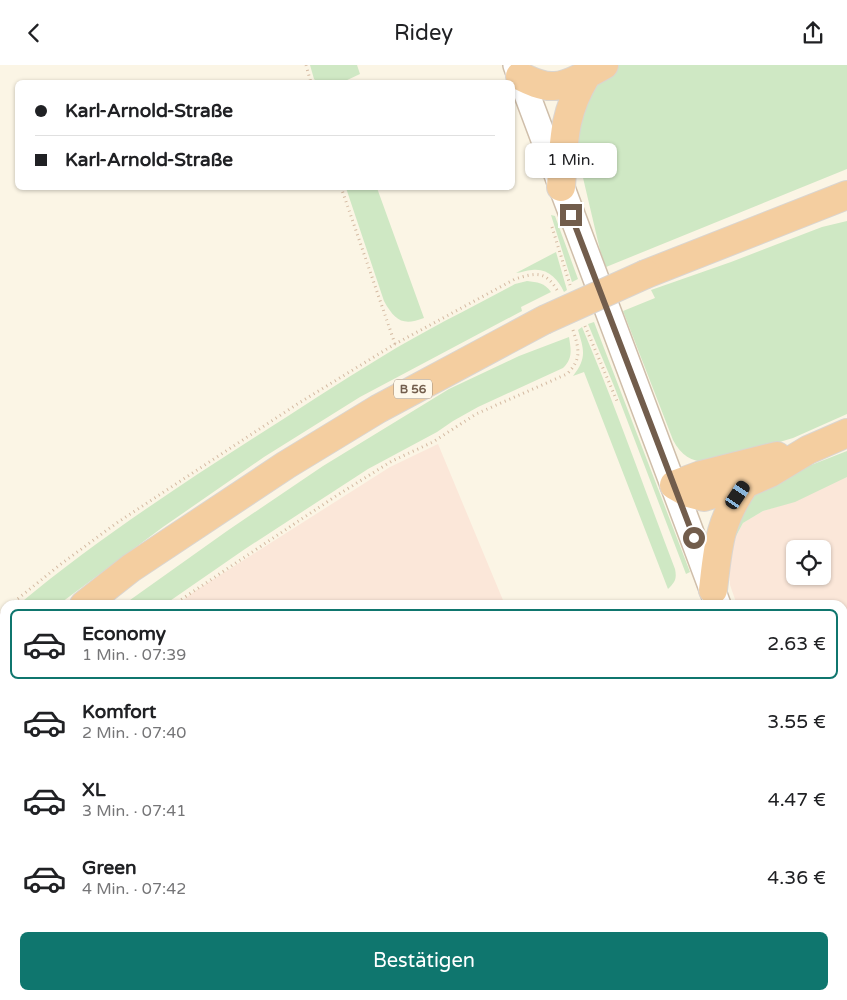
<!DOCTYPE html>
<html lang="de">
<meta charset="utf-8">
<style>
:root{--surface:#fff;--page:#f2f2f2;--text:#202124;--muted:#757577;--line:#e0e0e0;--accent:#0f766e}
body{margin:0;font-family:"Varela Round",sans-serif;background:var(--page);color:var(--text);height:100vh;display:flex;flex-direction:column;font-size:19px;white-space:nowrap}
*{box-sizing:border-box;margin:0}
p{font-size:16px;color:var(--muted)}
.icon{flex:none;width:28px;height:28px;fill:none;stroke:currentColor;stroke-width:2;stroke-linecap:round;stroke-linejoin:round}
.map{position:relative;flex:1;overflow:hidden}
.panel{position:absolute;left:0px;top:535px;width:848px;height:400px;display:flex;flex-direction:column;background:var(--surface);border-radius:15px 15px 0 0;box-shadow:0 1px 4px #0004}
.panel>*{flex:none}
.top-card{position:absolute;left:15px;top:15px;width:500px;height:110px;border-radius:8px;box-shadow:0 1px 4px #0004;display:grid;align-content:center;height:110px;padding:0 20px;background:var(--surface)}
.controls{position:absolute;left:786px;top:475px;display:grid;gap:10px}
.controls a{display:grid;place-items:center;width:45px;height:45px;border-radius:8px;background:var(--surface);box-shadow:0 1px 4px #0004;font-size:25px}
.end{position:absolute;width:22px;height:22px;margin:-11px;border:6px solid #725d4c;background:#fff;box-shadow:0 0 0 2px #fff}
.from{border-radius:50%}
.bubble{position:absolute;height:35px;border-radius:8px;background:var(--surface);box-shadow:0 1px 4px #0004;font-size:16px;font-weight:600;line-height:35px;text-align:center}
.car{position:absolute;width:15px;height:30px;margin:-15px -8px;border-radius:6px;box-shadow:0 0 4px 1px #0007;background:linear-gradient(#222 24%,#8ab4d8 0 40%,#222 0 76%,#8ab4d8 0 86%,#222 0)}
.top-card b{display:flex;align-items:center;gap:18px;height:48px;font-size:19px}
.top-card b+b{border-top:1px solid var(--line)}
.top-card i{width:12px;height:12px;background:var(--text)}
ul{padding:9px 0 0;list-style:none}
li{display:flex;align-items:center;gap:15px;height:70px;margin:0 10px 8px;padding:0 10px;border:2px solid transparent;border-radius:8px}
li div{flex:1}
li b{display:block;font-size:19px}
li em{font-style:normal;font-weight:600}
li.selected{border-color:var(--accent)}
li>.icon{width:45px;height:45px;stroke-width:1.5}
.primary-button{display:flex;gap:10px;margin-top:auto;padding:10px 20px}
.primary-button a{flex:1;height:58px;border-radius:8px;background:var(--accent);color:#fff;font-size:20px;font-weight:600;line-height:58px;text-align:center}
header{display:flex;justify-content:space-between;align-items:center;height:65px;padding:0 20px;background:var(--surface);font-size:22px;font-weight:600}
.map>svg:first-child{display:block}
.commercial{fill:#fbe7d9;fill-rule:evenodd}
.green{fill:#cfe8c4}
.lines{fill:none;stroke-linecap:round;stroke-linejoin:round}
.service-casing{stroke:#ccbdac;stroke-width:11}
.minor-casing{stroke:#ccbdac;stroke-width:20}
.secondary-casing{stroke:#cfbeaa;stroke-width:28}
.trunk-casing{stroke:#dad5d0;stroke-width:30}
.path{stroke:#d4baa2;stroke-width:3;stroke-dasharray:1 4;stroke-linecap:butt}
.service{stroke:#fff;stroke-width:9}
.minor{stroke:#fff;stroke-width:18}
.secondary{stroke:#fff;stroke-width:25}
.trunk{stroke:#f4cea0;stroke-width:28}
.trunk-bridge-casing{stroke:#dad5d0;stroke-width:30;stroke-linecap:butt}
.trunk-bridge{stroke:#f4cea0;stroke-width:28}
.route{stroke:#725d4c;stroke-width:6}
.labels{text-anchor:middle;stroke-width:4;stroke-linejoin:round;paint-order:stroke}
.shield{fill:#fef8eb;stroke:#9c8c7c;stroke-width:1}
.shield-label{font-size:12px;font-weight:bold;fill:#725d4c}
</style>
<header><svg class="icon" aria-label="back" viewBox="0 0 24 24"><path d="M15 5l-7 7 7 7"/></svg>Ridey<svg class="icon" aria-label="share" viewBox="0 0 24 24"><path d="M12 15V3M7 8l5-5 5 5M5 13v7h14v-7"/></svg></header>
<div class="map">
<svg width="847" height="935" viewBox="0 0 847 935">
<rect width="100%" height="100%" fill="#fbf5e5"/>
<path class="commercial" d="M 438,379 L 505,540 L 177,540 L 195,526 L 390,402 Z
M 847,411 L 847,822 L 842,811 L 842,540 L 737,540 L 730,520 L 728,486 L 743,458 L 763,446 L 795,436 ZM 795,484 L 822,484 L 822,511 L 795,511 Z
M 5,676 L 5,930 L 632,930 L 633,935 L 0,935 L 0,680 Z"/>
<path class="green" d="M 310,0 L 357,0 L 360,9 L 343,17 L 317,17 L 314,14 Z
M 617,0 L 847,0 L 847,104 L 606,202 L 600,185 L 576,83 L 580,34 Z
M 346,123 L 377,123 L 424,253 C 403,261 395,256 384,236 Z
M 551,150 L 555,151 L 578,214 L 572,217 Z
M 847,156 L 847,349 L 793,373 L 716,396 C 696,399 683,394 673,375 L 623,246 L 655,233 L 651,225 L 731,197 L 822,162 Z
M 556,187 L 567,225 L 564,227 C 558,214 548,203 532,205 C 526,205 521,208 516,208 Z
M 527,216 C 537,217 545,218 551,227 L 521,242 L 522,246 L 360,332 L 264,392 L 163,462 L 58,540 L 18,540 C 91,479 171,426 252,374 C 295,347 338,318 383,291 C 425,265 471,243 515,219 Z
M 594,257 L 690,507 L 686,509 L 614,321 L 588,259 Z
M 582,262 C 616,342 644,423 675,504 C 677,514 675,517 668,524 L 584,307 L 573,311 C 587,293 584,285 578,265 Z
M 569,272 C 571,285 573,293 563,303 L 478,342 L 453,356 L 437,367 L 368,404 L 245,484 L 164,540 L 123,540 L 227,466 L 323,401 L 449,324 L 519,291 Z
M 847,386 L 847,412 L 795,437 L 763,446 L 743,458 L 728,486 L 736,443 L 765,418 Z"/>
<g class="lines">
<defs>
<path id="service" d="M 600,930 L 602,935
M 572,935 L 585,930"/>
<path id="minor" d="M 645,930 L 647,935
M 37,935 L 42,930"/>
<path id="secondary" d="M 516,0 L 718,540
M 842,878 L 847,890"/>
<path id="trunk" d="M 520,11 C 530,16 542,22 554,21 C 567,21 592,7 604,0
M 561,122 C 564,78 562,51 586,11
M 646,209 L 847,130
M 674,420 L 688,428 L 704,432 L 745,419 L 770,408 L 808,385 L 847,368
M 674,420 L 701,410 L 777,391
M 713,525 C 718,481 719,457 745,419
M 84,540 L 131,503 L 286,400 L 378,344 L 544,255
M 0,610 L 5,606"/>
</defs>
<use href="#service" class="service-casing"/>
<use href="#minor" class="minor-casing"/>
<use href="#secondary" class="secondary-casing"/>
<use href="#trunk" class="trunk-casing"/>
<path class="path" d="M 306,0 L 311,18
M 356,18 L 357,17
M 341,122 L 395,279
M 552,162 L 570,220
M 585,261 L 617,336
M 10,540 L 61,499 L 118,457 L 299,338 L 395,279 L 515,214 C 535,208 545,205 557,225
M 173,540 L 336,431 L 392,396 L 433,377 L 476,349 L 567,309 C 582,294 579,284 573,265
M 0,548 L 5,544
M 0,673 L 5,669
M 842,929 L 845,935"/>
<use href="#service" class="service"/>
<use href="#minor" class="minor"/>
<use href="#secondary" class="secondary"/>
<use href="#trunk" class="trunk"/>
<defs>
<path id="trunk-bridge" d="M 544,255 L 646,209"/>
</defs>
<use href="#trunk-bridge" class="trunk-bridge-casing"/>
<use href="#trunk-bridge" class="trunk-bridge"/>
</g>
<g class="lines">
<path class="route" d="M 571,150 L 694,473"/>
</g>
<g class="labels">
<rect class="shield" x="394" y="314.5" width="38" height="19" rx="4"/>
<g class="shield-label">
<text x="413" y="328">B 56</text>
</g>
</g>
</svg>
<div class="controls">
<a><svg class="icon" aria-label="locate" viewBox="0 0 24 24"><circle cx="12" cy="12" r="6"/><path d="M12 2v4M12 18v4M2 12h4M18 12h4"/></svg></a>
</div>
<i class="end from" style="left:694px;top:473px"></i>
<i class="end" style="left:571px;top:150px"></i>
<div class="bubble" style="left:525px;top:78px;width:92px">1 Min.</div>
<i class="car" style="left:738px;top:430px;rotate:34deg"></i>
<div class="top-card">
<b><i class="from"></i>Karl-Arnold-Straße</b>
<b><i></i>Karl-Arnold-Straße</b>
</div>
<section class="panel">
<ul>
<li class="selected"><svg class="icon" aria-label="car" viewBox="0 0 24 24"><path d="M5 17H2v-5l4-1 3-4h7l3 4 3 1v5h-3M9 17h6M6 11h13"/><circle cx="7" cy="17" r="2"/><circle cx="17" cy="17" r="2"/></svg><div><b>Economy</b><p>1 Min. · 07:39</p></div><em>2.63 €</em></li>
<li><svg class="icon" aria-label="car" viewBox="0 0 24 24"><path d="M5 17H2v-5l4-1 3-4h7l3 4 3 1v5h-3M9 17h6M6 11h13"/><circle cx="7" cy="17" r="2"/><circle cx="17" cy="17" r="2"/></svg><div><b>Komfort</b><p>2 Min. · 07:40</p></div><em>3.55 €</em></li>
<li><svg class="icon" aria-label="car" viewBox="0 0 24 24"><path d="M5 17H2v-5l4-1 3-4h7l3 4 3 1v5h-3M9 17h6M6 11h13"/><circle cx="7" cy="17" r="2"/><circle cx="17" cy="17" r="2"/></svg><div><b>XL</b><p>3 Min. · 07:41</p></div><em>4.47 €</em></li>
<li><svg class="icon" aria-label="car" viewBox="0 0 24 24"><path d="M5 17H2v-5l4-1 3-4h7l3 4 3 1v5h-3M9 17h6M6 11h13"/><circle cx="7" cy="17" r="2"/><circle cx="17" cy="17" r="2"/></svg><div><b>Green</b><p>4 Min. · 07:42</p></div><em>4.36 €</em></li>
</ul>
<div class="primary-button"><a>Bestätigen</a></div>
</section>
</div>
